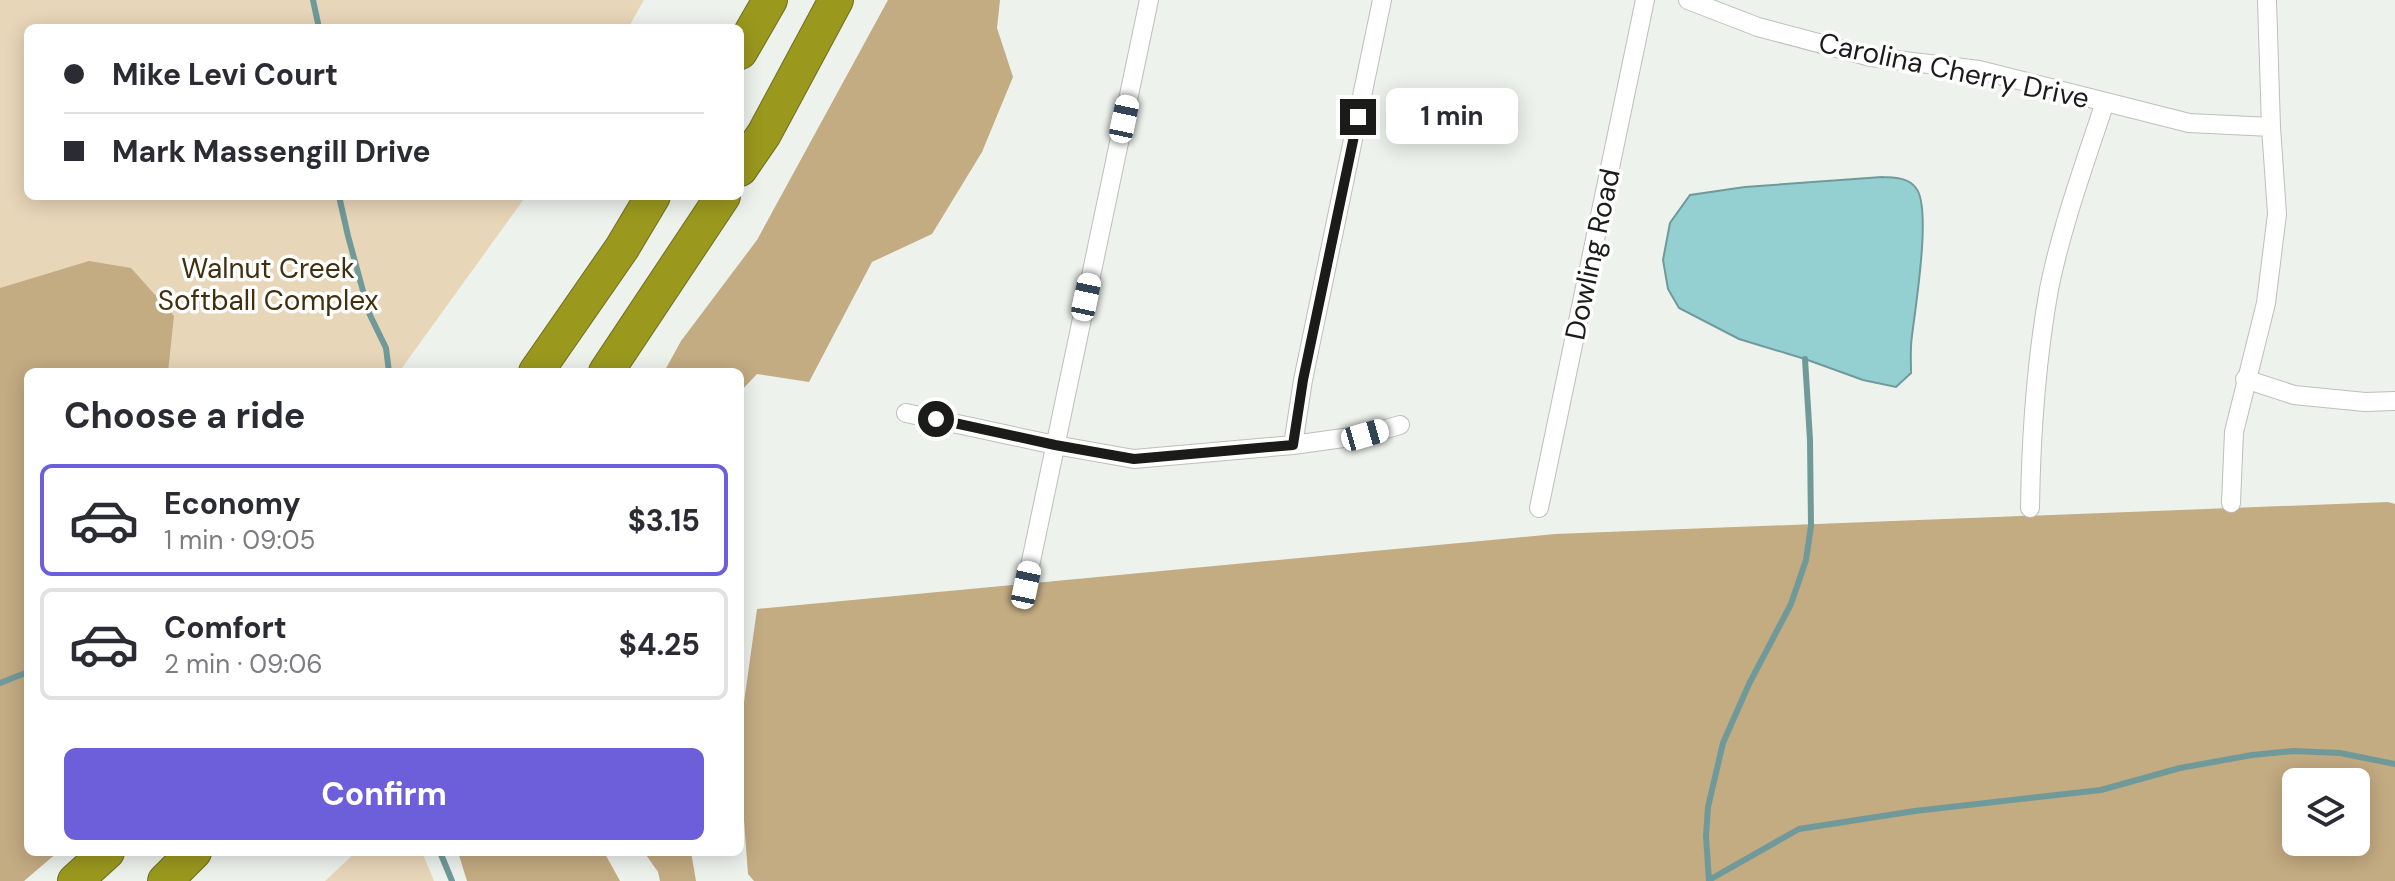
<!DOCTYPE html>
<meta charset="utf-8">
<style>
:root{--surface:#fff;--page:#f7f7f7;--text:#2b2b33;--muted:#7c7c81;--line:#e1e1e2;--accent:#6c5fd9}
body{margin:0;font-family:"DM Sans",sans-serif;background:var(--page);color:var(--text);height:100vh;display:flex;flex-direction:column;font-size:30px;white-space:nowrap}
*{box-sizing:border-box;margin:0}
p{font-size:26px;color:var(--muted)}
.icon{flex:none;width:44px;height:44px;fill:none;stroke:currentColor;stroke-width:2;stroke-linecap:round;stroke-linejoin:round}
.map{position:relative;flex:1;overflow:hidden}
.drawer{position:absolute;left:24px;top:368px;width:720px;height:488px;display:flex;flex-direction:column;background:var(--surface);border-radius:12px;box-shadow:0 4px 20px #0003}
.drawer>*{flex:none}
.top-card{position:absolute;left:24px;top:24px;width:720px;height:176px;border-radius:12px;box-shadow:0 4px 20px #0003;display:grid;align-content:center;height:176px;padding:0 40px;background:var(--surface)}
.tools{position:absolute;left:2282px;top:768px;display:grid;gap:16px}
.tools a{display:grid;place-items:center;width:88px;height:88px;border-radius:12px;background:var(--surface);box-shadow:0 4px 20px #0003;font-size:40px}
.end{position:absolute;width:36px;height:36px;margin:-18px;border:10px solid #1b1c1a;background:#fff;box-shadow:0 0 0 4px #fff}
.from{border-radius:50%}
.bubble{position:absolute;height:56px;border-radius:12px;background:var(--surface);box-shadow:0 4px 20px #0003;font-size:26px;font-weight:700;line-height:56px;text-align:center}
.car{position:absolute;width:24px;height:48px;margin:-24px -12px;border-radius:10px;box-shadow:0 0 6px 2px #0007;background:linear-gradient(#fff 24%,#345 0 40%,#fff 0 76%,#345 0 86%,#fff 0)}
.top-card b{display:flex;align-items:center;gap:28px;height:76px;font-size:30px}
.top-card b+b{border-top:2px solid var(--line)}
.top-card i{width:20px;height:20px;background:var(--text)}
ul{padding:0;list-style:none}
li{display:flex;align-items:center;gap:24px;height:112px;margin:0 16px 12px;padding:0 24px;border:4px solid var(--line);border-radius:12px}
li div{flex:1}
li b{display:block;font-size:30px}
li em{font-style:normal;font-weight:700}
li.selected{border-color:var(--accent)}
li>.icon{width:72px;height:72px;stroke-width:1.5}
h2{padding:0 40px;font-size:36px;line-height:96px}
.button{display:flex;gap:16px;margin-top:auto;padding:16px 40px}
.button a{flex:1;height:92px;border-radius:12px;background:var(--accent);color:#fff;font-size:32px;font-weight:700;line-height:92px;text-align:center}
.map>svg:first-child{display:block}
.green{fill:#e8d6b9}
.forest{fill:#c3ab82;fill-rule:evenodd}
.water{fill:#94d0d1;stroke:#709a9a;stroke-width:2}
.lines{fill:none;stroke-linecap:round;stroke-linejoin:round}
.stream{stroke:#709a9a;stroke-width:6}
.street-casing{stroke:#bcbfbb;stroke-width:20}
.highway-casing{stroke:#6e6d1d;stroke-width:36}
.street{stroke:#fff;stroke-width:18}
.highway{stroke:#9a991e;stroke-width:34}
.route{stroke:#1b1c1a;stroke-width:10}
.labels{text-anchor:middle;stroke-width:7;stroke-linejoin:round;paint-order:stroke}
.street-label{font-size:28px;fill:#1b1c1a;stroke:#fff}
.park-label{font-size:28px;fill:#412f0d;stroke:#fff}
</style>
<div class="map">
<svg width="2395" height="881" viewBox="0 0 2395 881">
<rect width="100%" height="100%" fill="#eef2ed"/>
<path class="green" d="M 0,0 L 644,0 L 628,28 L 28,28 L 28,196 L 526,196 L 399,372 L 28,372 L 0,471 Z
M 356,852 L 422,852 L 434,881 L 325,881 Z"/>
<path class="forest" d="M 888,0 L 1000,0 L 997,28 L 1013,77 L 982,152 L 932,234 L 872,262 L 809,382 L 757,374 L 740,392 L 740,372 L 664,372 L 681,341 L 757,240 Z
M 89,261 L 131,268 L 174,316 L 168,372 L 28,372 L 28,852 L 58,852 L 24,881 L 0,881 L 0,288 Z
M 2388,502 L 2395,504 L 2395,881 L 754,881 L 748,874 L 740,766 L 740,731 L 757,609 L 1555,534 ZM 2296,782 L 2356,782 L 2356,842 L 2296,842 Z
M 458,852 L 604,852 L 620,881 L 467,881 Z
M 644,852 L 691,852 L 696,881 L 660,881 L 658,872 Z"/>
<path class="water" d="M 1882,177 C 1894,178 1908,177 1916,188 C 1932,208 1915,309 1912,336 C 1910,348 1911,361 1911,373 L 1896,387 L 1863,380 L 1805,359 L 1739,339 L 1679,308 L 1668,289 L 1663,260 L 1670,223 L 1690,195 L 1745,187 Z"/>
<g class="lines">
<path class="stream" d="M 313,0 L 319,28
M 339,196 L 348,236 L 369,313 L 386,348 L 389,372
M 0,683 L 28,672
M 440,852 L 452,881
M 1709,880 L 1799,829 L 1915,811 L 2101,790 L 2180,768 L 2252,755 L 2294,751 L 2340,753 L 2395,764
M 1709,881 L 1706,836 L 1708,807 L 1723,743 L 1749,684 L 1791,604 L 1806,560 L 1811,526 L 1810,440 L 1805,359"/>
<defs>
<path id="street" d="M 1688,0 L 1758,27 L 1871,57 L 1979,70 L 2189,123 L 2271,127
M 2245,379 L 2294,395 L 2365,402 L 2395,401
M 906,413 L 1055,445 L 1134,459 L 1293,445 L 1365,435 L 1400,425
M 1293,445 L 1303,380 L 1382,0
M 2231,503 L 2234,432 L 2266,303 L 2277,214 L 2271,127 L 2267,0
M 1539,508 L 1645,0
M 2030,508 C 2031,435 2036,362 2049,289 C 2062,225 2085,163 2105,102
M 1026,585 L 1149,0"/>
<path id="highway" d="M 740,52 L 770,0
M 740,169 L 764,134 L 836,0
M 536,372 L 622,248 L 653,196
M 606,372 L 723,196
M 75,881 L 107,852
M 165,881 L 194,852"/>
</defs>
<use href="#street" class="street-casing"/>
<use href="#highway" class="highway-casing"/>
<use href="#street" class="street"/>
<use href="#highway" class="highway"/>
</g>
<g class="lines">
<path class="route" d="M 936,419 L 1055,445 L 1134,459 L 1293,445 L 1303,380 L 1358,117"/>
</g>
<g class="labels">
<g class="street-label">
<text transform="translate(1954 70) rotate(12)" y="10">Carolina Cherry Drive</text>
<text transform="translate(1592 254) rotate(-78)" y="10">Dowling Road</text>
</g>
<g class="park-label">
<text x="268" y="278">Walnut Creek<tspan x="268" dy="32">Softball Complex</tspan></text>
</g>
</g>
</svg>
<div class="tools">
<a><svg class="icon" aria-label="layers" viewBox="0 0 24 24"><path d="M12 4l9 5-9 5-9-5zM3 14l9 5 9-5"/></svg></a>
</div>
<i class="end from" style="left:936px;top:419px"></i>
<i class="end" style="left:1358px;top:117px"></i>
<div class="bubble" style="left:1386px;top:88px;width:132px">1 min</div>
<i class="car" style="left:1124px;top:119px;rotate:12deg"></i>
<i class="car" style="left:1086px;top:297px;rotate:12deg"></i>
<i class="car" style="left:1365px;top:435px;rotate:74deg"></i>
<i class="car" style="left:1026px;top:585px;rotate:12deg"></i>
<div class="top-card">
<b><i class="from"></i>Mike Levi Court</b>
<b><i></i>Mark Massengill Drive</b>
</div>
<section class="drawer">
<h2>Choose a ride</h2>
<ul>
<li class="selected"><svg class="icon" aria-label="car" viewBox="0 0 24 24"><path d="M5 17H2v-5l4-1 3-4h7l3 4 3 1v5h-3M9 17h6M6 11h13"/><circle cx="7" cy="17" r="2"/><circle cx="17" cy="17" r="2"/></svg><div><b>Economy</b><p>1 min · 09:05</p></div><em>$3.15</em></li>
<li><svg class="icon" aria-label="car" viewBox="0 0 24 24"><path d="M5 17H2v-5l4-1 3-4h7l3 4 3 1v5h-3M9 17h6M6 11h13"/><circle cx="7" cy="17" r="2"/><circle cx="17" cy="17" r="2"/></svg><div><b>Comfort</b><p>2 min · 09:06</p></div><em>$4.25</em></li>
</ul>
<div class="button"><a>Confirm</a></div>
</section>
</div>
